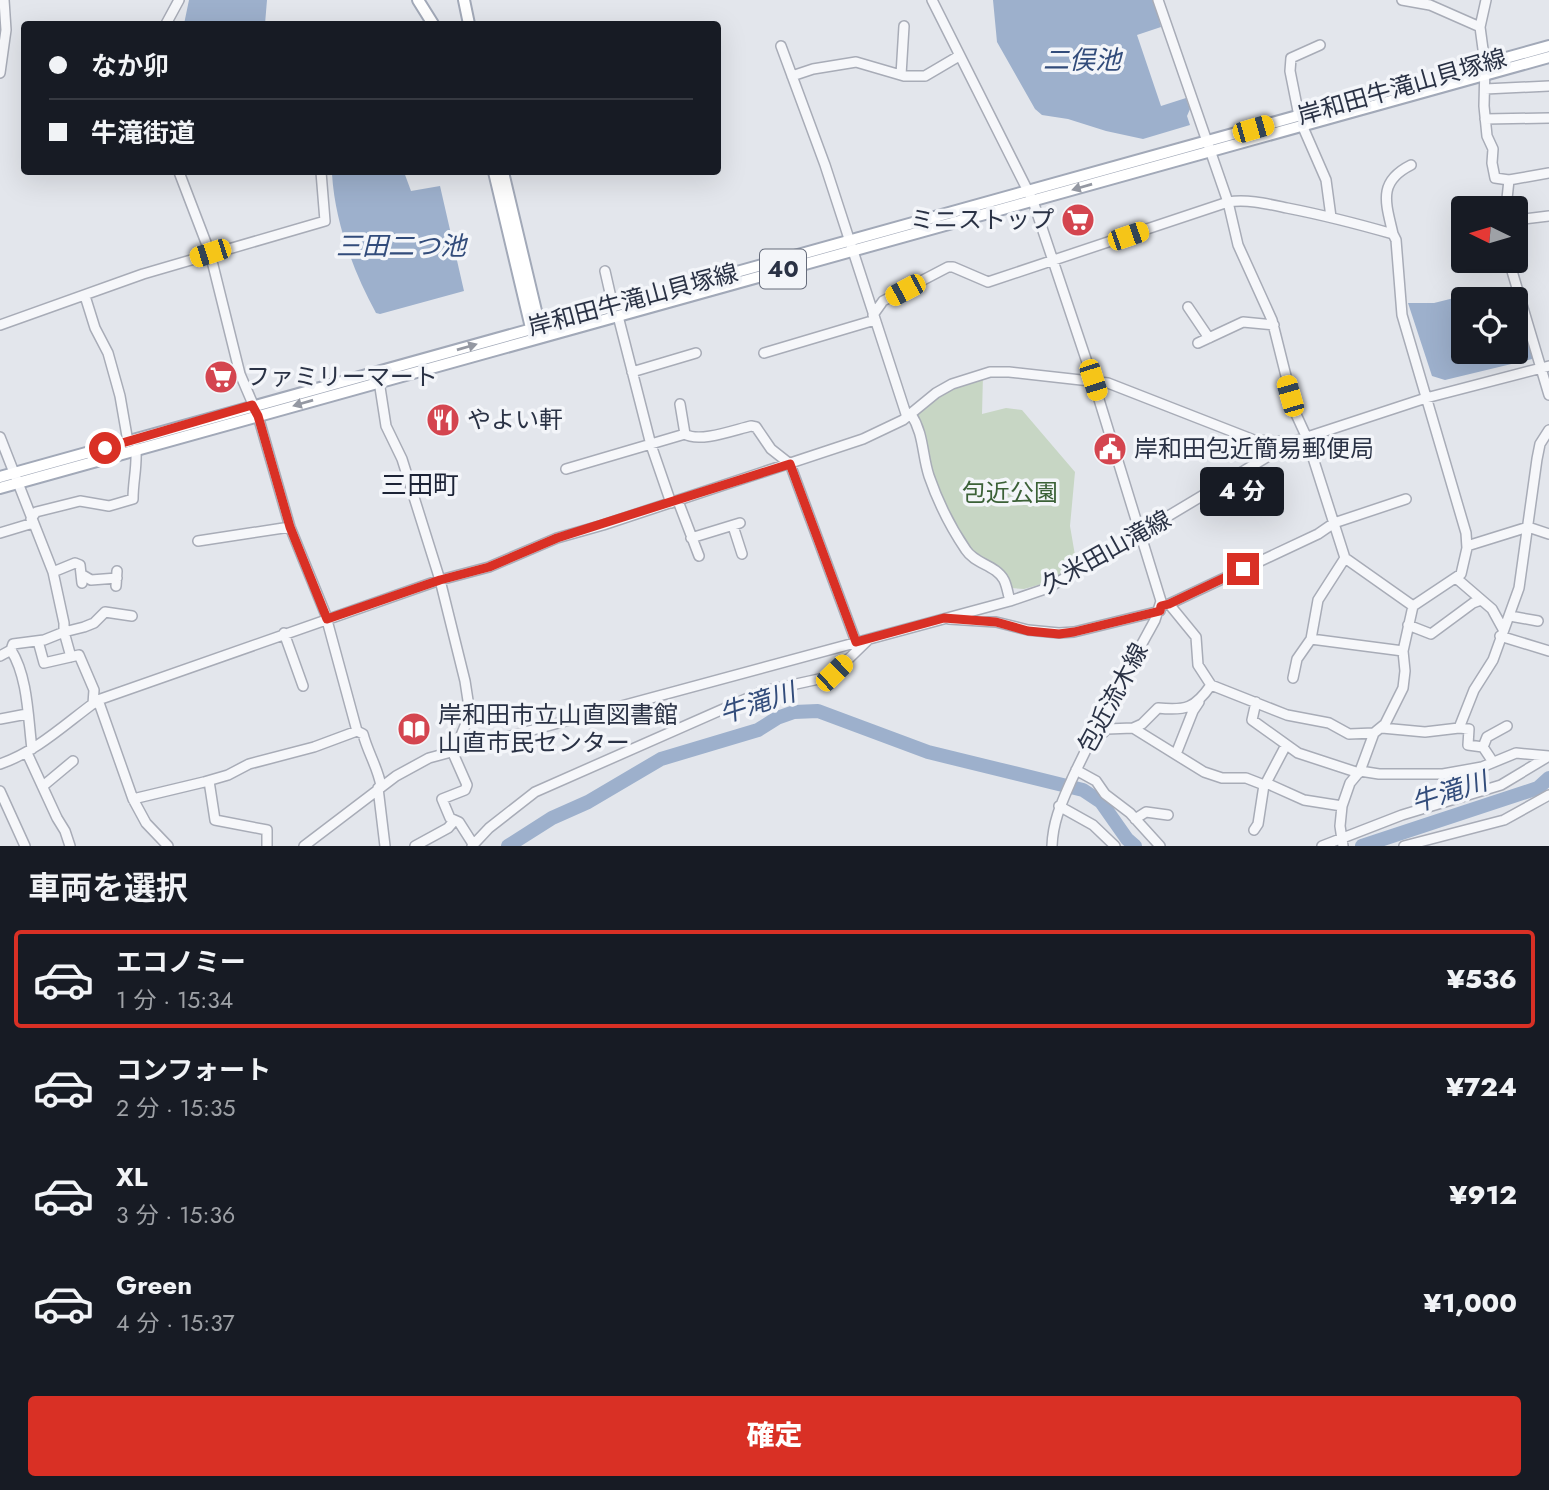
<!DOCTYPE html>
<html lang="ja">
<meta charset="utf-8">
<style>
:root{--surface:#171b24;--page:#20242c;--text:#f1f3f6;--muted:#9ea1a6;--line:#363941;--accent:#d93025}
body{margin:0;font-family:Jost,"Noto Sans JP",sans-serif;background:var(--page);color:var(--text);height:100vh;display:flex;flex-direction:column;font-size:26px;white-space:nowrap}
*{box-sizing:border-box;margin:0}
p{font-size:23px;color:var(--muted)}
.icon{flex:none;width:38px;height:38px;fill:none;stroke:currentColor;stroke-width:2;stroke-linecap:round;stroke-linejoin:round}
.map{position:relative;height:846px;overflow:hidden}
.details{display:flex;flex-direction:column;background:var(--surface);flex:1}
.details>*{flex:none}
.top-card{position:absolute;left:21px;top:21px;width:700px;height:154px;border-radius:7px;box-shadow:0 7px 28px #0002;display:grid;align-content:center;height:154px;padding:0 28px;background:var(--surface)}
.needle{width:46px;rotate:275deg}
.fabs{position:absolute;left:1451px;top:196px;display:grid;gap:14px}
.fabs a{display:grid;place-items:center;width:77px;height:77px;border-radius:7px;background:var(--surface);box-shadow:0 7px 28px #0002;font-size:35px}
.end{position:absolute;width:32px;height:32px;margin:-16px;border:9px solid #d93025;background:#fff;box-shadow:0 0 0 4px #fff}
.from{border-radius:50%}
.bubble{position:absolute;height:49px;border-radius:7px;background:var(--surface);box-shadow:0 7px 28px #0002;font-size:23px;font-weight:800;line-height:49px;text-align:center}
.car{position:absolute;width:21px;height:42px;margin:-21px -10px;border-radius:9px;box-shadow:0 0 5px 2px #0007;background:linear-gradient(#f5c518 24%,#345 0 40%,#f5c518 0 76%,#345 0 86%,#f5c518 0)}
.top-card b{display:flex;align-items:center;gap:24px;height:66px;font-size:26px}
.top-card b+b{border-top:2px solid var(--line)}
.top-card i{width:18px;height:18px;background:var(--text)}
ul{padding:0;list-style:none}
li{display:flex;align-items:center;gap:21px;height:98px;margin:0 14px 10px;padding:0 14px;border:4px solid transparent;border-radius:7px}
li div{flex:1}
li b{display:block;font-size:26px}
li em{font-style:normal;font-weight:800}
li.selected{border-color:var(--accent)}
li>.icon{width:63px;height:63px;stroke-width:1.5}
h2{padding:0 28px;font-size:32px;line-height:84px}
.primary-button{display:flex;gap:14px;margin-top:auto;padding:14px 28px}
.primary-button a{flex:1;height:80px;border-radius:7px;background:var(--accent);color:#fff;font-size:28px;font-weight:800;line-height:80px;text-align:center}
.map>svg:first-child{display:block}
.green{fill:#c7d6c4}
.water{fill:#9db0cc;fill-rule:evenodd}
.lines{fill:none;stroke-linecap:round;stroke-linejoin:round}
.river{stroke:#9db0cc;stroke-width:14}
.minor-casing{stroke:#a8acb7;stroke-width:12}
.major-casing{stroke:#a2a9b8;stroke-width:14}
.minor{stroke:#f6f7fa;stroke-width:9}
.major{stroke:#fff;stroke-width:10}
.oneway{fill:#9498a2}
.route{stroke:#d93025;stroke-width:9}
.labels{text-anchor:middle;stroke-width:7;stroke-linejoin:round;paint-order:stroke}
.shield{fill:#f3f5f9;stroke:#666c7b;stroke-width:2}
.shield-label{font-size:23px;font-weight:bold;fill:#2a3245}
.street-label{font-size:24px;fill:#2a3245;stroke:#f3f5f9}
.poi-label{font-size:24px;fill:#2a3245;stroke:#f3f5f9;text-anchor:start}
.park-label{font-size:24px;fill:#3b6137;stroke:#f3f5f9}
.water-label{font-size:26px;font-style:italic;fill:#324c7b;stroke:#f3f5f9}
.neighbourhood-label{font-size:26px;fill:#1c2336;stroke:#f3f5f9}
</style>
<div class="map">
<svg width="1549" height="846" viewBox="0 0 1549 846">
<rect width="100%" height="100%" fill="#e3e6ec"/>
<path class="green" d="M 983,375 L 982,414 L 1006,408 L 1022,410 L 1075,472 L 1070,526 L 1077,567 L 1049,582 L 1024,589 L 1011,588 L 979,560 L 963,540 L 934,482 L 925,433 L 917,416 C 938,393 955,386 983,375 Z"/>
<path class="water" d="M 189,0 L 267,0 L 265,24 L 184,24 Z
M 993,0 L 1154,0 L 1161,27 L 1137,35 L 1161,106 L 1186,98 L 1190,109 L 1187,116 L 1190,125 L 1143,139 L 1106,131 L 1068,119 L 1042,115 L 1035,109 L 997,42 Z
M 344,172 L 404,172 L 411,191 L 440,186 L 464,291 L 380,314 L 376,313 C 353,271 335,222 332,174 Z
M 1482,291 L 1517,298 L 1534,355 L 1532,359 L 1445,380 L 1432,376 L 1408,303 L 1434,303 ZM 1463,299 L 1516,299 L 1516,352 L 1463,352 Z"/>
<g class="lines">
<path class="river" d="M 508,846 L 552,818 L 588,802 L 661,759 L 758,730 L 777,718 L 794,712 L 818,711 L 928,752 L 1083,790 L 1101,802 L 1127,839 L 1135,846
M 1362,846 L 1538,788 L 1549,778"/>
<defs>
<path id="minor" d="M 932,0 L 1033,201 L 1093,380 L 1161,601 L 1155,620 C 1126,673 1097,725 1072,779 C 1062,802 1053,820 1052,846
M 1158,0 L 1228,202 L 1238,245 L 1272,320 L 1295,412 L 1306,436 L 1345,558 L 1413,606
M 1402,0 L 1430,5 L 1480,27
M 1486,0 L 1480,27 L 1485,64 L 1484,106 L 1487,136 L 1493,149 L 1492,163 L 1495,178 L 1509,180 L 1506,208
M 166,24 L 179,0
M 781,46 L 825,165 L 907,417
M 0,73 L 6,30 L 4,0
M 901,75 L 904,26
M 792,76 L 813,69 L 856,62 L 904,76 L 925,76 L 959,56
M 1485,89 L 1549,86
M 1299,116 L 1290,71 L 1291,58 L 1320,45
M 1485,119 L 1549,118
M 1302,125 L 1326,180 L 1331,217
M 179,172 L 210,253 L 240,374 L 258,416 L 290,527 L 325,613 L 357,731 L 363,734 C 368,753 378,768 381,786
M 1509,180 L 1549,173
M 1516,220 L 1549,216
M 1393,234 C 1386,203 1377,182 1411,165
M 1509,261 L 1549,395
M 605,271 L 613,306
M 85,296 L 95,328 L 108,353 L 120,396 L 128,442
M 1188,307 L 1209,338
M 873,315 L 883,301 L 948,267 L 953,267 L 988,282 L 1228,202 C 1248,199 1268,204 1287,208 C 1323,215 1358,224 1393,234 L 1396,240 L 1402,315 L 1466,533 L 1467,548 L 1461,574 L 1413,606 L 1403,651 L 1405,671 L 1403,688 L 1385,724 L 1374,733 L 1360,771 L 1350,783 L 1342,806 L 1340,826 L 1343,846
M 618,316 L 651,445 L 671,503
M 0,325 L 143,274 L 325,221 L 321,172
M 1198,343 L 1243,322 L 1274,325
M 764,353 L 875,320
M 632,372 L 696,353
M 379,381 L 386,426 L 402,459 L 440,580 L 465,681 L 469,707 L 467,721 L 455,750
M 680,404 L 685,434 C 699,443 734,430 751,426 L 756,427 L 771,449 L 790,464 L 856,642
M 911,414 C 924,434 922,455 929,476 C 938,502 951,528 966,550 C 975,564 996,565 1004,580 C 1007,586 1008,594 1010,601
M 0,437 L 53,572 L 64,623 L 64,632 L 71,657
M 566,469 L 685,434
M 678,501 L 699,556
M 31,519 L 36,512 L 80,501 L 109,506 L 133,499 C 133,481 137,469 136,449
M 733,526 L 742,554
M 0,533 L 33,523
M 691,538 L 740,523
M 198,541 L 290,527
M 1467,546 L 1528,527 L 1549,534
M 53,572 L 75,563 L 80,565 L 82,583
M 81,574 L 91,580 L 117,578
M 1456,578 L 1492,609 L 1503,629
M 116,586 L 117,571
M 1169,604 L 1196,637 L 1198,665 L 1211,685 L 1287,715 L 1329,723 L 1349,734 L 1374,733
M 1161,606 L 1169,604 L 1318,534 L 1334,523 L 1406,499
M 1510,616 L 1538,621
M 949,619 L 996,622 L 1028,630 L 1059,633 L 1074,632 L 1160,611
M 1408,625 L 1431,634 L 1473,603 L 1481,600
M 284,633 L 303,686
M 1500,636 L 1549,651
M 1311,639 L 1403,651
M 38,641 L 44,663 L 79,655 L 94,690 L 93,704
M 11,650 C 28,677 28,718 32,749
M 0,656 L 11,650 L 13,644 L 44,640 L 64,632 L 84,627 L 94,623 L 105,612 L 132,616
M 1293,678 L 1297,659 L 1311,639 L 1318,600 L 1345,558
M 98,700 L 133,799 L 146,823 L 168,846
M 1256,702 L 1252,720 L 1298,753 L 1359,773
M 0,719 L 27,714
M 1133,728 L 1142,724 L 1158,708 C 1186,711 1195,708 1211,685
M 1382,728 L 1425,732 L 1459,728 L 1474,690 L 1493,660 L 1519,588 L 1537,459 L 1540,444 L 1549,430
M 1459,728 L 1469,729 L 1468,745 L 1483,747 L 1493,762
M 1093,734 L 1103,733 L 1107,729 L 1133,728 L 1204,772 L 1222,778 L 1246,778 L 1264,785 L 1266,783 L 1304,800 L 1342,806
M 1483,747 L 1487,737 L 1507,726
M 452,751 L 467,785 L 465,790 L 442,799 L 450,818 L 459,822 L 473,844
M 27,753 L 57,818 L 65,831 L 70,846
M 1176,754 L 1193,711 L 1199,702
M 0,764 C 38,751 66,723 98,700 L 440,580 L 489,567 L 557,538 L 603,525 L 863,439 L 903,420 L 936,393 L 952,384 L 990,372 L 1009,372 L 1108,383 L 1254,440 L 1292,442
M 1076,770 L 1096,781 L 1105,794 L 1130,813 L 1160,846
M 1360,771 L 1379,774 L 1443,774 L 1482,767 L 1516,753 L 1549,756
M 209,781 L 215,820 L 267,830 L 267,846
M 1266,783 L 1286,745
M 43,786 L 73,761
M 378,788 L 385,846
M 0,791 L 25,846
M 133,799 L 204,782 L 228,775 L 249,764 L 314,747 L 357,731
M 1059,806 L 1093,825 L 1115,846
M 1135,819 L 1146,812 L 1168,815
M 1254,830 L 1258,824 L 1264,785
M 304,846 L 396,776 L 429,758 L 1010,601 L 1048,588 L 1292,442 L 1426,398 L 1549,366
M 415,846 L 448,828 L 454,821
M 472,846 L 489,828 L 535,792 L 764,691 L 819,679 L 834,673 L 868,640
M 1322,846 L 1402,815 L 1501,785 L 1549,756
M 1404,846 L 1504,820 L 1549,795"/>
<path id="major" d="M 418,0 L 433,24
M 464,0 L 469,24
M 494,172 L 532,332
M 503,172 L 541,332
M 0,477 L 1549,46
M 0,488 L 1549,57"/>
</defs>
<use href="#minor" class="minor-casing"/>
<use href="#major" class="major-casing"/>
<use href="#minor" class="minor"/>
<use href="#major" class="major"/>
</g>
<defs><path id="oneway-solid" d="M-6-.8H1V-3.2L6.5 0L1 3.2V.8H-6Z" transform="scale(1.75)"/></defs>
<g class="oneway">
<use href="#oneway-solid" transform="translate(1082 187) rotate(164)"/>
<use href="#oneway-solid" transform="translate(467 347) rotate(-16)"/>
<use href="#oneway-solid" transform="translate(303 403) rotate(164)"/>
</g>
<g class="lines">
<path class="route" d="M 105,448 L 252,405 L 258,416 L 290,527 L 327,619 L 440,580 L 489,567 L 557,538 L 790,464 L 856,642 L 944,618 L 996,622 L 1028,631 L 1059,634 L 1074,632 L 1160,611 L 1161,606 L 1169,604 L 1243,569"/>
</g>
<defs>
<symbol id="supermarket-disc" viewBox="-11 -11 22 22"><circle r="9.5" fill="#d4454f" stroke="#f3f5f9"/><path d="M-6-5.5h2.5l.6 2H6L4.5 2H-2.5L-4.4-4H-6ZM-1.5 3.2a1.3 1.3 0 1 0 .1 0ZM3 3.2a1.3 1.3 0 1 0 .1 0Z" fill="#fff"/></symbol>
<symbol id="restaurant-disc" viewBox="-11 -11 22 22"><circle r="9.5" fill="#d4454f" stroke="#f3f5f9"/><path d="M-5-6h1v4h1v-4h1v4h1v-4h1v5L-1.5 .5V6h-2V.5L-5-1ZM5-6V6H3V1.5H1.5Q1.5-4 5-6Z" fill="#fff"/></symbol>
<symbol id="civic-disc" viewBox="-11 -11 22 22"><circle r="9.5" fill="#d4454f" stroke="#f3f5f9"/><path d="M-.6-6.5H3V-4.5H.6V-3L4-1V1h2V6H-6V1h2V-1L-.6-3ZM-1.2 2.5V6h2.4V2.5Z" fill="#fff"/></symbol>
<symbol id="library-disc" viewBox="-11 -11 22 22"><circle r="9.5" fill="#d4454f" stroke="#f3f5f9"/><path d="M-6-4Q-3-5.5-.7-3.5V5Q-3 3-6 4ZM6-4Q3-5.5 .7-3.5V5Q3 3 6 4Z" fill="#fff"/></symbol>
</defs>
<g fill-rule="evenodd">
<use href="#supermarket-disc" x="1059" y="201" width="38" height="38"/>
<use href="#supermarket-disc" x="202" y="358" width="38" height="38"/>
<use href="#restaurant-disc" x="424" y="401" width="38" height="38"/>
<use href="#civic-disc" x="1091" y="430" width="38" height="38"/>
<use href="#library-disc" x="395" y="710" width="38" height="38"/>
</g>
<g class="labels">
<rect class="shield" x="760" y="249.5" width="46" height="39" rx="5"/>
<g class="shield-label">
<text x="783" y="277">40</text>
</g>
<g class="street-label">
<text transform="translate(1402 87) rotate(-16)" y="8">岸和田牛滝山貝塚線</text>
<text transform="translate(633 300) rotate(-15)" y="8">岸和田牛滝山貝塚線</text>
<text transform="translate(1106 552) rotate(-29)" y="8">久米田山滝線</text>
<text transform="translate(1113 698) rotate(-62)" y="8">包近流木線</text>
</g>
<g class="poi-label">
<text x="1054" y="228" text-anchor="end">ミニストップ</text>
<text x="246" y="385">ファミリーマート</text>
<text x="467" y="428">やよい軒</text>
<text x="1134" y="457">岸和田包近簡易郵便局</text>
<text x="438" y="723">岸和田市立山直図書館<tspan x="438" dy="28">山直市民センター</tspan></text>
</g>
<g class="park-label">
<text x="1010" y="501">包近公園</text>
</g>
<g class="water-label">
<text x="1082" y="69">二俣池</text>
<text x="401" y="255">三田二つ池</text>
<text transform="translate(757 703) rotate(-18)" y="9">牛滝川</text>
<text transform="translate(1449 792) rotate(-18)" y="9">牛滝川</text>
</g>
<g class="neighbourhood-label">
<text x="420" y="494">三田町</text>
</g>
</g>
</svg>
<div class="fabs">
<a><svg class="needle" viewBox="-14 -14 28 28"><path d="M0-13l5 13h-10z" fill="#e53935"/><path d="M0 13l5-13h-10z" fill="#9ea1a6"/></svg></a>
<a><svg class="icon" aria-label="locate" viewBox="0 0 24 24"><circle cx="12" cy="12" r="6"/><path d="M12 2v4M12 18v4M2 12h4M18 12h4"/></svg></a>
</div>
<i class="end from" style="left:105px;top:448px"></i>
<i class="end" style="left:1243px;top:569px"></i>
<div class="bubble" style="left:1200px;top:467px;width:84px">4 分</div>
<i class="car" style="left:1253px;top:129px;rotate:74deg"></i>
<i class="car" style="left:1128px;top:236px;rotate:71deg"></i>
<i class="car" style="left:210px;top:253px;rotate:252deg"></i>
<i class="car" style="left:905px;top:290px;rotate:242deg"></i>
<i class="car" style="left:1093px;top:380px;rotate:162deg"></i>
<i class="car" style="left:1290px;top:396px;rotate:344deg"></i>
<i class="car" style="left:834px;top:673px;rotate:46deg"></i>
<div class="top-card">
<b><i class="from"></i>なか卯</b>
<b><i></i>牛滝街道</b>
</div>
</div>
<section class="details">
<h2>車両を選択</h2>
<ul>
<li class="selected"><svg class="icon" aria-label="car" viewBox="0 0 24 24"><path d="M5 17H2v-5l4-1 3-4h7l3 4 3 1v5h-3M9 17h6M6 11h13"/><circle cx="7" cy="17" r="2"/><circle cx="17" cy="17" r="2"/></svg><div><b>エコノミー</b><p>1 分 · 15:34</p></div><em>¥536</em></li>
<li><svg class="icon" aria-label="car" viewBox="0 0 24 24"><path d="M5 17H2v-5l4-1 3-4h7l3 4 3 1v5h-3M9 17h6M6 11h13"/><circle cx="7" cy="17" r="2"/><circle cx="17" cy="17" r="2"/></svg><div><b>コンフォート</b><p>2 分 · 15:35</p></div><em>¥724</em></li>
<li><svg class="icon" aria-label="car" viewBox="0 0 24 24"><path d="M5 17H2v-5l4-1 3-4h7l3 4 3 1v5h-3M9 17h6M6 11h13"/><circle cx="7" cy="17" r="2"/><circle cx="17" cy="17" r="2"/></svg><div><b>XL</b><p>3 分 · 15:36</p></div><em>¥912</em></li>
<li><svg class="icon" aria-label="car" viewBox="0 0 24 24"><path d="M5 17H2v-5l4-1 3-4h7l3 4 3 1v5h-3M9 17h6M6 11h13"/><circle cx="7" cy="17" r="2"/><circle cx="17" cy="17" r="2"/></svg><div><b>Green</b><p>4 分 · 15:37</p></div><em>¥1,000</em></li>
</ul>
<div class="primary-button"><a>確定</a></div>
</section>
